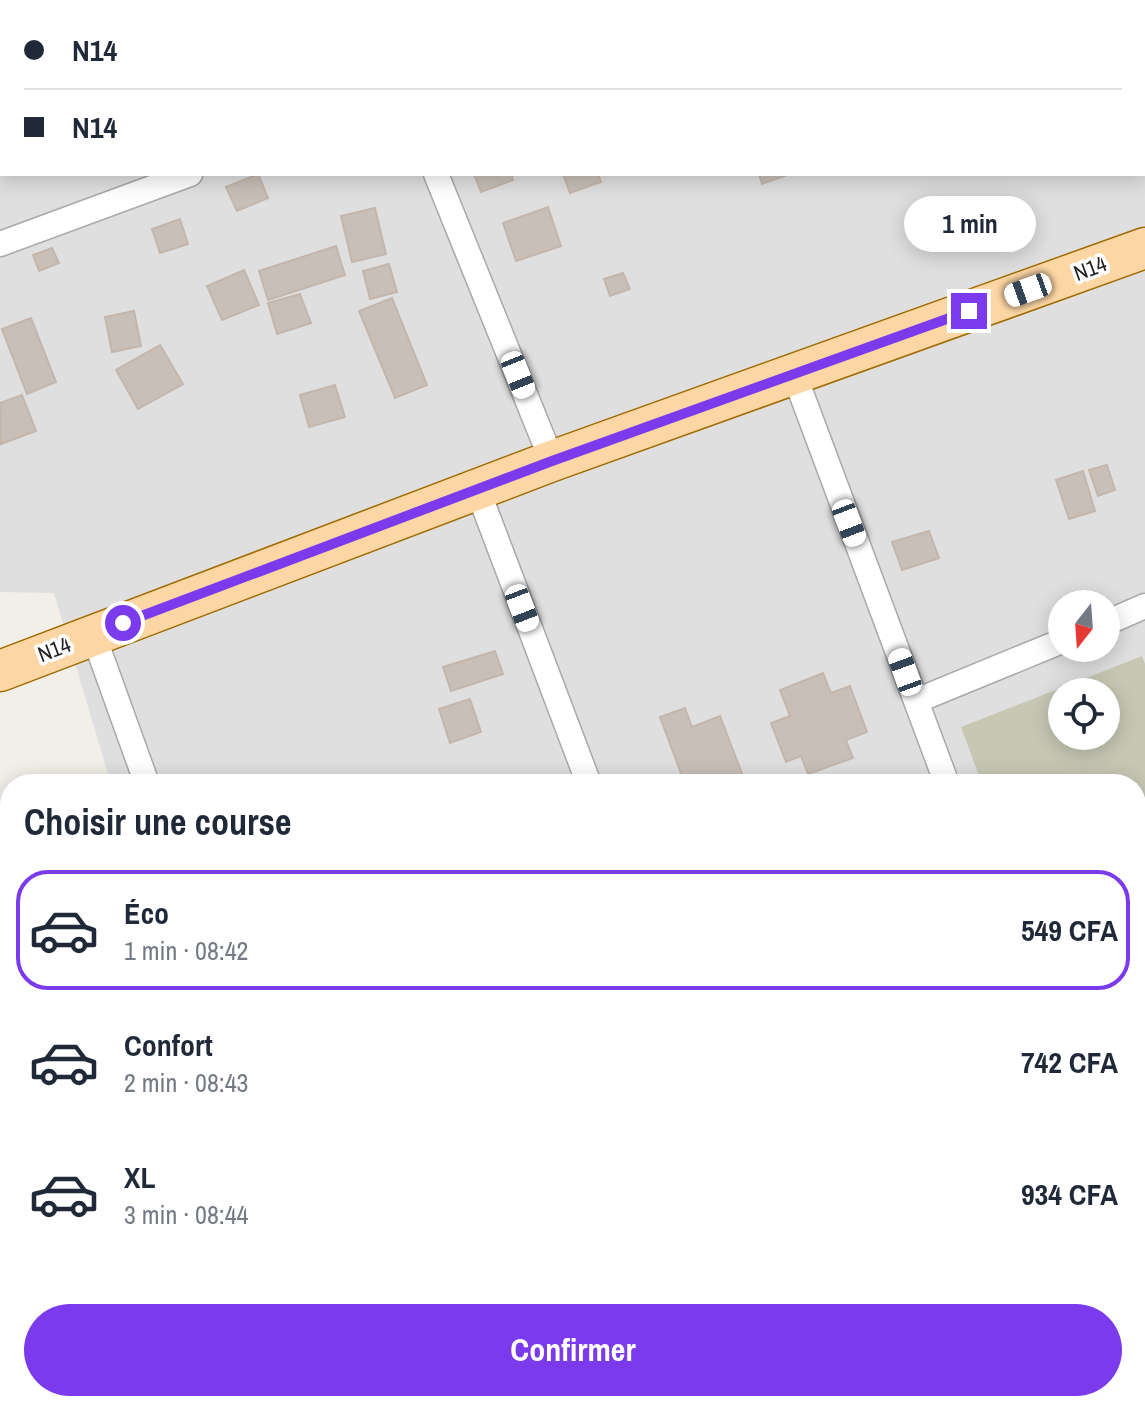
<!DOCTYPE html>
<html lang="fr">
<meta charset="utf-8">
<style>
:root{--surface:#fff;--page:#f2f2f3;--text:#1f2937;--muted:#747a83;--line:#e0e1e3;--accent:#7c3aed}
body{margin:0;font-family:"Archivo Narrow",sans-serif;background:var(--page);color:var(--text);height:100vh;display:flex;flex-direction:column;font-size:30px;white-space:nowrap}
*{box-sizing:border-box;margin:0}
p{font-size:26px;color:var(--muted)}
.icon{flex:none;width:44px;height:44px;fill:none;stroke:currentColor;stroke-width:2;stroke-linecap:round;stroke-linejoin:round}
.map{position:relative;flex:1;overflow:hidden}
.drawer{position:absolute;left:0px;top:774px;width:1146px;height:638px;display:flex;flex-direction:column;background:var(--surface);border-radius:32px 32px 0 0;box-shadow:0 4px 20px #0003}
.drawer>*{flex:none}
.banner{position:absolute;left:0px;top:0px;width:1146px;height:176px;box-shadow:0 4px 20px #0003;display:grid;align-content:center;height:176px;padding:0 24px;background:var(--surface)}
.needle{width:52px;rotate:197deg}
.fabs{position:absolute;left:1048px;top:590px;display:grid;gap:16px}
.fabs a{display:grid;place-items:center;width:72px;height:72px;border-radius:50%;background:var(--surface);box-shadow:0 4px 20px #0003;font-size:40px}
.end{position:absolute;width:36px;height:36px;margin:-18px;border:10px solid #7c3aed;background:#fff;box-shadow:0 0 0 4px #fff}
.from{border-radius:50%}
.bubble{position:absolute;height:56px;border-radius:28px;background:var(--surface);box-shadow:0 4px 20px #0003;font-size:26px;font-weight:700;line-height:56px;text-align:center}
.car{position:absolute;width:24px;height:48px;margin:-24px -12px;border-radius:10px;box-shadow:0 0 6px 2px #0007;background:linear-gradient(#fff 24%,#345 0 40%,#fff 0 76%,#345 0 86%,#fff 0)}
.banner b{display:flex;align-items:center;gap:28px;height:76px;font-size:30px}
.banner b+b{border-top:2px solid var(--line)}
.banner i{width:20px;height:20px;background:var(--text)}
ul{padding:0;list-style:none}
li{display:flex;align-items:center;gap:24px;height:120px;margin:0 16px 12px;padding:0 8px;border:4px solid transparent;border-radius:32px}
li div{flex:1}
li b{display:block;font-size:30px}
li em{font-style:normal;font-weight:700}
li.current{border-color:var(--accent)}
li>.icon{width:72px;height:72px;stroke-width:1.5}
h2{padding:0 24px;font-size:36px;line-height:96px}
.cta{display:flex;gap:16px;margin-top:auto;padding:16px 24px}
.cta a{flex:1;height:92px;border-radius:48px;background:var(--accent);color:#fff;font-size:32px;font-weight:700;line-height:92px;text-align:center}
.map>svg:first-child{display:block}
.residential{fill:#e0dfdf;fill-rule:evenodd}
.construction{fill:#c7c7b4;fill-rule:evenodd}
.farmland{fill:#eef0d5}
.building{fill:#c7bfb8;stroke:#c4b6ab;stroke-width:2}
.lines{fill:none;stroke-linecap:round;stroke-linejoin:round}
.minor-casing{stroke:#a9a9a9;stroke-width:27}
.primary-casing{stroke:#a06b00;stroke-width:43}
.minor{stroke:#fff;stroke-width:24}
.primary{stroke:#fcd6a4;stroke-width:40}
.route{stroke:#7c3aed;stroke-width:10}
.labels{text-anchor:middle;stroke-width:7;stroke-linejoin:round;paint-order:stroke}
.street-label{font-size:22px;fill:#222;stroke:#fff}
</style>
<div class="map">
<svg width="1145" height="1411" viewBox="0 0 1145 1411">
<rect width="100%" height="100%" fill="#f2efe9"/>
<path class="residential" d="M 0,0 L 1145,0 L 1145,1411 L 68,1411 L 64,1402 L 1136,1402 L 1136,784 L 111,784 L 54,593 L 0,592 ZM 2,2 L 1144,2 L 1144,174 L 2,174 ZM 1062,604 L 1106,604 L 1106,648 L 1062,648 ZM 1062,692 L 1106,692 L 1106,736 L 1062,736 Z
M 10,1031 L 10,1249 L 0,1221 L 0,1036 Z"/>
<path class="construction" d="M 1142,656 L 1145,664 L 1145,1085 L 1136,1088 L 1136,784 L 982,784 L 961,727 ZM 1062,692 L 1106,692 L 1106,736 L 1062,736 Z"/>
<path class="farmland" d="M 107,1402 L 318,1402 L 295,1411 L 110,1411 Z"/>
<path class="building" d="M 258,174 L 268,198 L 237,211 L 226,187 Z
M 474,174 L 511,174 L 513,180 L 481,192 Z
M 563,174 L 598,174 L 601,182 L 570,193 Z
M 759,174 L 790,174 L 762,184 Z
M 548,207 L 561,246 L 516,261 L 503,223 Z
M 375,208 L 386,254 L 352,262 L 341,216 Z
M 180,219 L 188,244 L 160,253 L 152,229 Z
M 336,246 L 345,275 L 268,300 L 259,271 Z
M 52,248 L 59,263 L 39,271 L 33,255 Z
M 389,264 L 397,292 L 370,299 L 363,271 Z
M 244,270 L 259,305 L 222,320 L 207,286 Z
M 623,273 L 630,289 L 610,296 L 604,279 Z
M 300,294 L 311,323 L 277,334 L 268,303 Z
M 392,298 L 427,385 L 395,398 L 359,311 Z
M 134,311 L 141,346 L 112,352 L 105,317 Z
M 31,318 L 56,382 L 27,394 L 2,329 Z
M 160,345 L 183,384 L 138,409 L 116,370 Z
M 335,385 L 345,417 L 309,427 L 300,395 Z
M 22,395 L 36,431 L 1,444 L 0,403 Z
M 1107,465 L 1115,490 L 1098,496 L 1089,470 Z
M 1083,471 L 1095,511 L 1069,519 L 1056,480 Z
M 929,531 L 939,558 L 902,570 L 892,542 Z
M 495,651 L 503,674 L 451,691 L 443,667 Z
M 823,673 L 831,693 L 850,686 L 867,732 L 846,740 L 853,758 L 808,774 L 801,756 L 786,762 L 771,723 L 790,716 L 780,690 Z
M 470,699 L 481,732 L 450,743 L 439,709 Z
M 685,708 L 692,727 L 720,716 L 746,784 L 685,784 L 660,717 Z
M 1145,1306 L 1145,1358 L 1136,1361 L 1136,1309 Z
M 516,1402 L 553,1402 L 556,1411 L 519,1411 Z
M 624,1402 L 650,1402 L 653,1411 L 627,1411 Z"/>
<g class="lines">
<defs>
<path id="minor" d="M 139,0 L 139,2
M 419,2 L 419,0
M 621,2 L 626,0
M 436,174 L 552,461
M 0,244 L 190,174
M 794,374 L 947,784
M 478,491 L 589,784
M 1106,623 L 1145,606
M 93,634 L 147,784
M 916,701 L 1062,641
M 0,1065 L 10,1055
M 1136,1116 L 1145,1113
M 0,1297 L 10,1344
M 23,1402 L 27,1411
M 823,1402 L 826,1411
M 344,1411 L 368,1402"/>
<path id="primary" d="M 0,671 L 552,461 L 1145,248"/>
</defs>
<use href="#minor" class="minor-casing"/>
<use href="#primary" class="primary-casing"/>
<use href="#minor" class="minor"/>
<use href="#primary" class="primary"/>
</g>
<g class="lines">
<path class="route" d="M 123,623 L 552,461 L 969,311"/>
</g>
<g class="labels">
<g class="street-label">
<text transform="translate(1090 268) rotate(-20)" y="8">N14</text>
<text transform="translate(54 649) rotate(-21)" y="8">N14</text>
</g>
</g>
</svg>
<div class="fabs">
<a><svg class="needle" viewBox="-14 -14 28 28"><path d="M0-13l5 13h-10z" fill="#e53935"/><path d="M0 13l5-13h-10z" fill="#747a83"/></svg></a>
<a><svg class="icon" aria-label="locate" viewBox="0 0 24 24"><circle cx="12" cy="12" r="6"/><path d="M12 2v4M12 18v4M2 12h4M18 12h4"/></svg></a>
</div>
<i class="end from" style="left:123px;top:623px"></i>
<i class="end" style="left:969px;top:311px"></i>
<div class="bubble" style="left:904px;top:196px;width:132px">1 min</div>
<i class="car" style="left:1028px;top:290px;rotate:250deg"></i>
<i class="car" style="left:518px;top:375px;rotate:158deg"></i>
<i class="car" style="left:849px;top:523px;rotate:159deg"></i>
<i class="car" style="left:522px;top:608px;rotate:159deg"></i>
<i class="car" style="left:905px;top:672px;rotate:340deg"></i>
<div class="banner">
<b><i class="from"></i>N14</b>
<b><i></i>N14</b>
</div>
<section class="drawer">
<h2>Choisir une course</h2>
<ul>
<li class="current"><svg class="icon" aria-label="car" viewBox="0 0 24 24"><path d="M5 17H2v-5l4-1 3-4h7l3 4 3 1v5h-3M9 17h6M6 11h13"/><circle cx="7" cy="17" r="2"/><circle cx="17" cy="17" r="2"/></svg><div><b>Éco</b><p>1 min · 08:42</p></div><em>549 CFA</em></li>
<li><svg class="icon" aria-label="car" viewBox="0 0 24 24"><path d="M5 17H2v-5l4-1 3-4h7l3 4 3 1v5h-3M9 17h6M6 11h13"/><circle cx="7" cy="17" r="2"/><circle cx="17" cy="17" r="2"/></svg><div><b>Confort</b><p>2 min · 08:43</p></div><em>742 CFA</em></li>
<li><svg class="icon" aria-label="car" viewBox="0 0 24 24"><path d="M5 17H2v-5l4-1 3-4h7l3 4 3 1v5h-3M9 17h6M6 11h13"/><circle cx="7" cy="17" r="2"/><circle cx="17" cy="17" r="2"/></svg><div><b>XL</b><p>3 min · 08:44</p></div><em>934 CFA</em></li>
</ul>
<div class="cta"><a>Confirmer</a></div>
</section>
</div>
